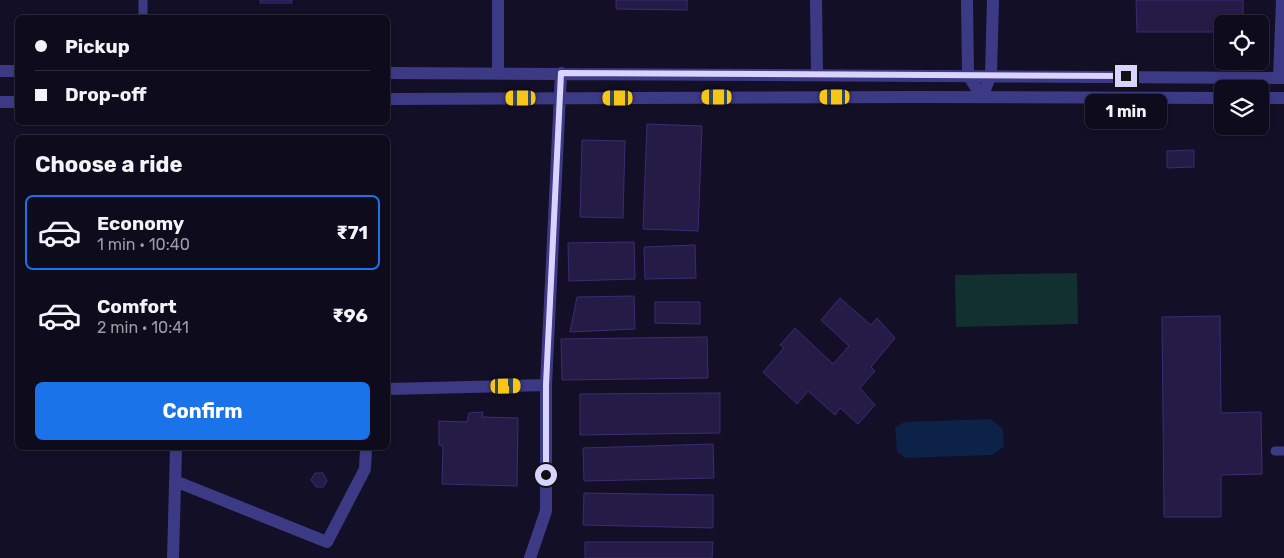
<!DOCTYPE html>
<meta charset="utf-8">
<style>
:root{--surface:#0e0b1c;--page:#1c1929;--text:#f1f3f6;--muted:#9b9ba3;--line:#2e2b3b;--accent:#1a73e8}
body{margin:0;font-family:Rubik,sans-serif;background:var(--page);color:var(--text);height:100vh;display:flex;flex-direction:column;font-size:19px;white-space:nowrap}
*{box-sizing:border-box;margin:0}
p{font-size:16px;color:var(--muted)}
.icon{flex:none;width:28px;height:28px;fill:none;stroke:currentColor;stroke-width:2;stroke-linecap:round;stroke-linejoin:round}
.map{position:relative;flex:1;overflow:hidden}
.details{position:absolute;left:15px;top:135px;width:375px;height:315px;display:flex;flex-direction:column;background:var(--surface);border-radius:8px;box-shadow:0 1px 4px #0004,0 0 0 1px var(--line)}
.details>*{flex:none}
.guide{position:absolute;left:15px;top:15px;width:375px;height:110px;border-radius:8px;box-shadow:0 1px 4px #0004,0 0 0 1px var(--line);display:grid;align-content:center;height:110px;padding:0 20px;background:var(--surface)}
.controls{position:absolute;left:1214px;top:15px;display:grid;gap:10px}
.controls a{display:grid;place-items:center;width:55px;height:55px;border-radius:8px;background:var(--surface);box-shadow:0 1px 4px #0004,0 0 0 1px var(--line);font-size:25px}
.end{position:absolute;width:22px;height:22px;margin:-11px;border:6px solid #d9d4ff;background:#111;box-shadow:0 0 0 2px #111}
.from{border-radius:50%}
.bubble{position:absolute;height:35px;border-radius:8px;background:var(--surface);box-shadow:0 1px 4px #0004,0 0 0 1px var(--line);font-size:16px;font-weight:700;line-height:35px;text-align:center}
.car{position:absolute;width:15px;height:30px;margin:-15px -8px;border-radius:6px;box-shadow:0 0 4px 1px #0007;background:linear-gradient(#f5c518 24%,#345 0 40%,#f5c518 0 76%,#345 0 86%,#f5c518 0)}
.guide b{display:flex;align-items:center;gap:18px;height:48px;font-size:19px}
.guide b+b{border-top:1px solid var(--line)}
.guide i{width:12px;height:12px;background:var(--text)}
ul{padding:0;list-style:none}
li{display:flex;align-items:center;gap:15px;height:75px;margin:0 10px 8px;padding:0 10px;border:2px solid transparent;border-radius:8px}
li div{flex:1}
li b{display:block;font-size:19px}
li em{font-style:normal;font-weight:700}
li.active{border-color:var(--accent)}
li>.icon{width:45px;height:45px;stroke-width:1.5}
h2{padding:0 20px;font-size:22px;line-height:60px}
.button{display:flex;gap:10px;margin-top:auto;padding:10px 20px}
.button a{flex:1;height:58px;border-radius:8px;background:var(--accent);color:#fff;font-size:20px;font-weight:700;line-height:58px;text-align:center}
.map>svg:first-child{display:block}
.green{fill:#12302f}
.water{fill:#0c2248}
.building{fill:#241b47;stroke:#3b2d73}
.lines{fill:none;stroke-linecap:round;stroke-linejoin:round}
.lane{stroke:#3d3a85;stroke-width:9}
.street{stroke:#3d3a85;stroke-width:12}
.route{stroke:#d9d4ff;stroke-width:6}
</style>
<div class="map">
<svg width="1284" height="558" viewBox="0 0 1284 558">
<rect width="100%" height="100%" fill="#130f26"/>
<path class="green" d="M 1077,273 L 1078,324 L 956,327 L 955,275 Z"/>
<path class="water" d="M 991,419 L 1003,429 L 1004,446 L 993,455 L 905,458 L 897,451 L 895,428 L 904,422 Z"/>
<path class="building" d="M 260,0 L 292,0 L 292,3 L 260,3 Z
M 616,0 L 687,0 L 687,10 L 616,9 Z
M 1136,0 L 1243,0 L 1243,24 L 1222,24 L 1222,32 L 1137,32 Z
M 647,124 L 702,126 L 698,231 L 643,229 Z
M 582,140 L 625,141 L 623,218 L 580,217 Z
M 1194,150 L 1194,167 L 1167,168 L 1167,151 Z
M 634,242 L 635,279 L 569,281 L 568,243 Z
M 695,245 L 696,278 L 645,279 L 644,247 Z
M 634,296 L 635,329 L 570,332 L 577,297 Z
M 840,298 L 871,325 L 877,318 L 895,338 L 871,367 L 875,371 L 860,388 L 875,405 L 858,424 L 840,408 L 835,415 L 808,391 L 797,404 L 763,372 L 784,348 L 780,345 L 795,328 L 833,364 L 849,346 L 821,320 Z
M 655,302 L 700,302 L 700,324 L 655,323 Z
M 1220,316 L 1221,413 L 1261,412 L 1262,474 L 1221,475 L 1221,517 L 1164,517 L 1162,317 Z
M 707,337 L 708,378 L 562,380 L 561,339 Z
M 720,393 L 720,433 L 580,435 L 580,394 Z
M 483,412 L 482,417 L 518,418 L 517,486 L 442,484 L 443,446 L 439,445 L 439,421 L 467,422 L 469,413 Z
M 713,444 L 714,478 L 584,481 L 583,448 Z
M 315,473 L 323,473 L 327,481 L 323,487 L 316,487 L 311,480 Z
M 584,493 L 713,495 L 713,528 L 583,525 Z
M 585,542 L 713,542 L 712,558 L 585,558 Z"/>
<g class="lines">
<path class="lane" d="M 143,0 L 143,18
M 1275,451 L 1284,451"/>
<path class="street" d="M 816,0 L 817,74
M 967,0 L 968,75 L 982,97
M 0,71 L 18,71
M 388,73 L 1284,78
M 498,73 L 498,0
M 1279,78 L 1282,0
M 982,97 L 991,75 L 993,0
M 1260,98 L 1284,98
M 388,99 L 913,97 L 1222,98
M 0,102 L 18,102
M 388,389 L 546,385
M 175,481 L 327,542 L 365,469 L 366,448
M 173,558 L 176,448
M 530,558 L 546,511 L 546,385 L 561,73"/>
</g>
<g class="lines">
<path class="route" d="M 546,475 L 546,385 L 561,73 L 1126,76"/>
</g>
</svg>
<div class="controls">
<a><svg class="icon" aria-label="locate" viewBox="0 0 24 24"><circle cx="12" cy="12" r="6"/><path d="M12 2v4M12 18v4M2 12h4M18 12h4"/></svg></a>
<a><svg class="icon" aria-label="layers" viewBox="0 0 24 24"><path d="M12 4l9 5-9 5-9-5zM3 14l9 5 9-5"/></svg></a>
</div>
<i class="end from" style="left:546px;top:475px"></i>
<i class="end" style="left:1126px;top:76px"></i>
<div class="bubble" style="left:1085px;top:94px;width:82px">1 min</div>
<i class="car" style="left:717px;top:97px;rotate:270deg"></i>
<i class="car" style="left:835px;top:97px;rotate:270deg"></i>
<i class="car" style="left:521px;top:98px;rotate:270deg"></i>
<i class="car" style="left:618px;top:98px;rotate:270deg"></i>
<i class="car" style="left:506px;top:386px;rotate:89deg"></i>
<div class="guide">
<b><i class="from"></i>Pickup</b>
<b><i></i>Drop-off</b>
</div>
<section class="details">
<h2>Choose a ride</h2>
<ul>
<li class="active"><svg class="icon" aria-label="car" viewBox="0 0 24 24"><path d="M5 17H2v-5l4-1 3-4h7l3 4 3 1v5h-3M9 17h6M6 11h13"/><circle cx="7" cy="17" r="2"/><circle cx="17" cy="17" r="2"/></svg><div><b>Economy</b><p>1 min · 10:40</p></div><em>₹71</em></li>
<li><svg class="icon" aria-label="car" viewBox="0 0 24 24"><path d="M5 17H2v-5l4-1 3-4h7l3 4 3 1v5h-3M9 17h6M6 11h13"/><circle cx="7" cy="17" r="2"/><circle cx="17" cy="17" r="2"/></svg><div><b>Comfort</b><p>2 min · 10:41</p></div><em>₹96</em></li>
</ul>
<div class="button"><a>Confirm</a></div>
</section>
</div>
